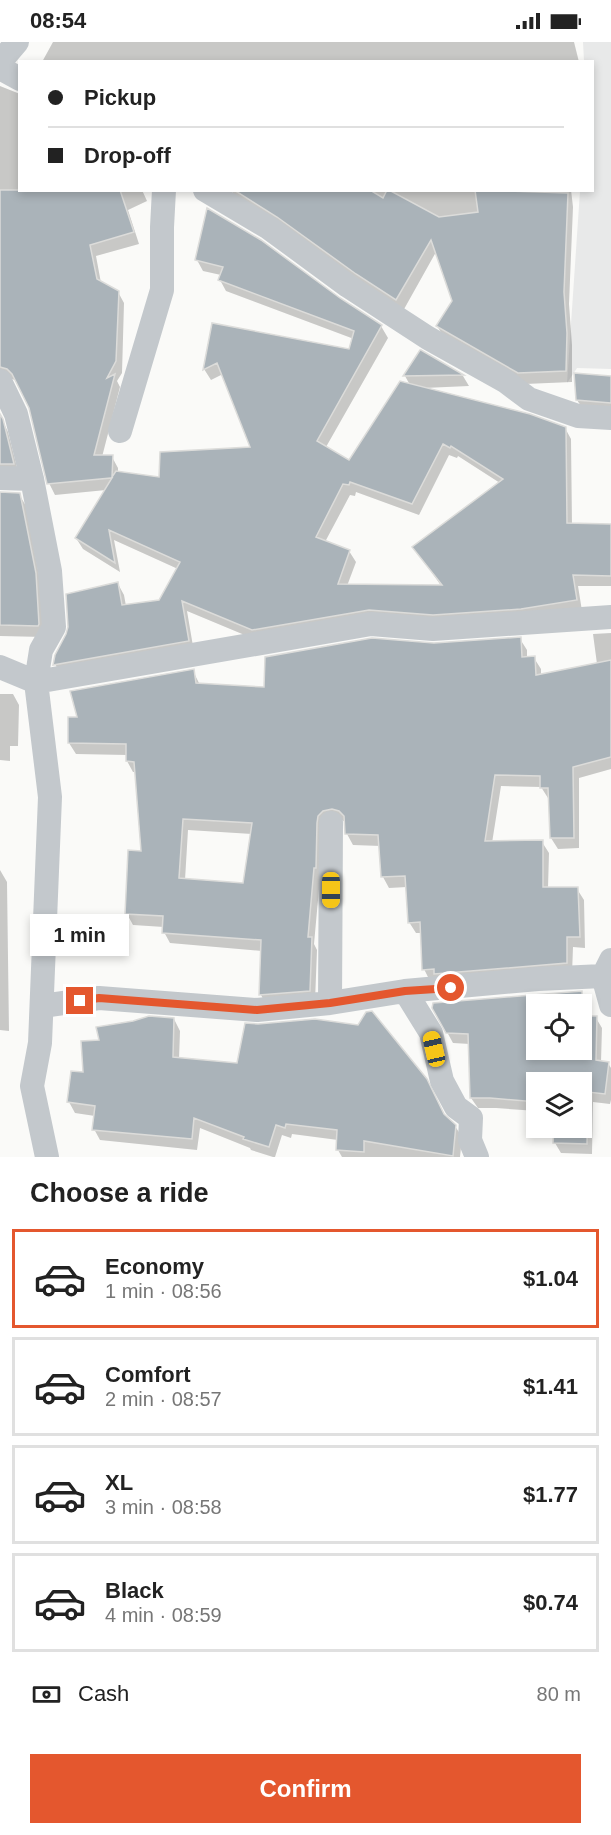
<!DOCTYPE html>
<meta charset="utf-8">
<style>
:root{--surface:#fff;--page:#f6f6f6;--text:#222;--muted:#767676;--line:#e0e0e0;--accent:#e4572e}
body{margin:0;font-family:Arial,sans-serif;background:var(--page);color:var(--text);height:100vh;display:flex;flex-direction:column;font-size:22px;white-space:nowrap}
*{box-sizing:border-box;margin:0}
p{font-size:20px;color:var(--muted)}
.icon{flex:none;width:33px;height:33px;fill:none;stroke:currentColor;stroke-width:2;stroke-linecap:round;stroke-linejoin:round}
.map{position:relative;height:1115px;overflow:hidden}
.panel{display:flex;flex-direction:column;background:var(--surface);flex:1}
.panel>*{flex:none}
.top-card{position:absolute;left:18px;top:18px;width:576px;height:132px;border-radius:0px;box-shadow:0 3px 9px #0003;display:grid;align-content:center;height:132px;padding:0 30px;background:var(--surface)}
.tools{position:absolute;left:526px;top:952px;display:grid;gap:12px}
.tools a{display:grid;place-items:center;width:66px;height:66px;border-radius:0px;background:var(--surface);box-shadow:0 3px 9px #0003;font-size:30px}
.end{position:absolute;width:27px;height:27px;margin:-14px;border:8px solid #e4572e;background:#fff;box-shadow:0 0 0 3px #fff}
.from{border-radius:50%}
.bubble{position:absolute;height:42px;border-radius:0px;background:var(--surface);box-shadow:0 3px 9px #0003;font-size:20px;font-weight:800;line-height:42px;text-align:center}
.car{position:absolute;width:18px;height:36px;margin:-18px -9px;border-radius:8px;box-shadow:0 0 4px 2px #0007;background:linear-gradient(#f5c518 24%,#345 0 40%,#f5c518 0 76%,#345 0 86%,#f5c518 0)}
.top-card b{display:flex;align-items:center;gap:21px;height:57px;font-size:22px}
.top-card b+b{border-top:2px solid var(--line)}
.top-card i{width:15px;height:15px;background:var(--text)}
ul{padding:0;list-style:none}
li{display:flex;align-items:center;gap:18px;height:99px;margin:0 12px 9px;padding:0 18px;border:3px solid var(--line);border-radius:0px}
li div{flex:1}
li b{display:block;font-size:22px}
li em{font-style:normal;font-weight:800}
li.current{border-color:var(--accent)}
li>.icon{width:54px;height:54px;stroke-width:1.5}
h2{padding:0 30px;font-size:27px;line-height:72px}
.pay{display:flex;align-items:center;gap:15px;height:66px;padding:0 30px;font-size:22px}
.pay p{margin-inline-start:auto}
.primary-button{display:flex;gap:12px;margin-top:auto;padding:12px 30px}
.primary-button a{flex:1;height:69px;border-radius:0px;background:var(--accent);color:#fff;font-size:24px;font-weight:800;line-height:69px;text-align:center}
.status{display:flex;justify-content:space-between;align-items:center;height:42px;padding:0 30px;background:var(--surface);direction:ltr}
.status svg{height:16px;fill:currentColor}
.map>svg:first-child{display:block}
.built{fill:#e8e9e9}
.shadow{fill:#0003;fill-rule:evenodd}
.building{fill:#aab3b9;stroke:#dcdcda;stroke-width:1.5;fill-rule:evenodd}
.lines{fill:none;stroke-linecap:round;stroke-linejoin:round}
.street{stroke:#c3c8cc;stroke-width:24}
.route{stroke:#e4572e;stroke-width:8}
</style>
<div class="status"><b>08:54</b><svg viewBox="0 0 49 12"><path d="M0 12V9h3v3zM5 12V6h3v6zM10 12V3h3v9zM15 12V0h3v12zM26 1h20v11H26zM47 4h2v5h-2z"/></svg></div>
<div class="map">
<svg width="611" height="1115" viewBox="0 0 611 1115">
<rect width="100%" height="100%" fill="#fafaf8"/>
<path class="built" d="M 583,0 L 611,0 L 611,327 L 577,326 L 567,341 L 580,149 L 592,148 L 592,20 L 584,19 Z"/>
<path class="shadow" d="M 53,0 L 574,0 L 579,20 L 42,20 Z
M 0,44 L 20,52 L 20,148 L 142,148 L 147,159 L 128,168 L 139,202 L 96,214 L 101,241 L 118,250 L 124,261 L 122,331 L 117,339 L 120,345 L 102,415 L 112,415 L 118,426 L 118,431 L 161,437 L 252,407 L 223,332 L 211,338 L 204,327 L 213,283 L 350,309 L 354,297 L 226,249 L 220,238 L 221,233 L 203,229 L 197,218 L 205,181 L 339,257 L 381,284 L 388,296 L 326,405 L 350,420 L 410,343 L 405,334 L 421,310 L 463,334 L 469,344 L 424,346 L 565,386 L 571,397 L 572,483 L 611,483 L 611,544 L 578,544 L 582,569 L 259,599 L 187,569 L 194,610 L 61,633 L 55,622 L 118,542 L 124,553 L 126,564 L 160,560 L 178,527 L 114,498 L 120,530 L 83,507 L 76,496 L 106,448 L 55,453 L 49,441 L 30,365 L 15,338 L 9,336 L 0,337 ZM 449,413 L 457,416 L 458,414 L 500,441 L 414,505 L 442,545 L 347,544 L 356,520 L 349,509 L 325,500 L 350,453 L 355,454 L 356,450 L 419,473 Z
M 231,148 L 571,148 L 573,165 L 569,262 L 572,303 L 572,340 L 525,342 L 444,295 L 437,284 L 453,259 L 436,210 L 403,269 L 235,155 Z
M 611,335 L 611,366 L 581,364 L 577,358 Z
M 0,373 L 8,390 L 19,433 L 0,434 Z
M 0,451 L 19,452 L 26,464 L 41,543 L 44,595 L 0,594 Z
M 611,591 L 611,727 L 579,736 L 579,806 L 558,807 L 551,796 L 550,756 L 548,756 L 541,745 L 501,744 L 492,801 L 542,800 L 549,811 L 548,846 L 577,847 L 584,858 L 585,906 L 573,905 L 572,932 L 430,939 L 424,927 L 422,891 L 416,891 L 409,880 L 407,845 L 389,846 L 383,835 L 381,804 L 353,803 L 347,792 L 346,780 L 339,777 L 320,836 L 314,902 L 317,908 L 315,959 L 267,964 L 261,953 L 262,909 L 170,901 L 164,890 L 164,885 L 133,883 L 127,872 L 143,810 L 136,730 L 133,730 L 127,719 L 127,713 L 76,712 L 69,701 L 79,676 L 193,629 L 200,643 L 265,646 L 434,603 L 520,597 L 527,608 L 527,616 L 534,616 L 541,627 L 541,633 L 597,622 L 593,592 ZM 188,788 L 252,792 L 244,843 L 185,838 Z
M 0,652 L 13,652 L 19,663 L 18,704 L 10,704 L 10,719 L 0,718 Z
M 0,828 L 7,840 L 9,989 L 0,988 Z
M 581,951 L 587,962 L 588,975 L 596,976 L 602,986 L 601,1020 L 608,1021 L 611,1026 L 611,1058 L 610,1062 L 593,1060 L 592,1112 L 561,1111 L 555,1101 L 555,1086 L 582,1086 L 582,1041 L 537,1041 L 537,1069 L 496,1066 L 478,1066 L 471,1056 L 470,1002 L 453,1001 L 434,966 ZM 537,963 L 582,963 L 582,1008 L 537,1008 Z
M 174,977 L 180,989 L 179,1017 L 445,1075 L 455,1084 L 462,1095 L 460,1115 L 342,1115 L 338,1108 L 338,1098 L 292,1092 L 291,1096 L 282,1093 L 275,1115 L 273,1115 L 251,1108 L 250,1106 L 200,1086 L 197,1108 L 100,1098 L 94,1087 L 95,1074 L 75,1071 L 69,1060 L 101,999 Z"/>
<path class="building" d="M 0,148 L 120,148 L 134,190 L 90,203 L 97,237 L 119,249 L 116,319 L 107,336 L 115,332 L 94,413 L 113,413 L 112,435 L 116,429 L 159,435 L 160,410 L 250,405 L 217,321 L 203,328 L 212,281 L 349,307 L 354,289 L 218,238 L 223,225 L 195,218 L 207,166 L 261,198 L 340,256 L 382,283 L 317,399 L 349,418 L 400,339 L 530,372 L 566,385 L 567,481 L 611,482 L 611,534 L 573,533 L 577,558 L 521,567 L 433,573 L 369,568 L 252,588 L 182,559 L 189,599 L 53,623 L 55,613 L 66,592 L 68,585 L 66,552 L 118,540 L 122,563 L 159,558 L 180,520 L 109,488 L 115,521 L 75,496 L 112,436 L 47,442 L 29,366 L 12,332 L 7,327 L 0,325 ZM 443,402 L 450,406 L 451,404 L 503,437 L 412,505 L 442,543 L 338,542 L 350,508 L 316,495 L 343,442 L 349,443 L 350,440 L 412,462 Z
M 234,148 L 370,148 L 383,156 L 387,148 L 389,148 L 439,175 L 478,170 L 475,148 L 568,151 L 564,250 L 567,291 L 566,329 L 518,331 L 436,284 L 452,259 L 431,198 L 396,258 L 356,232 L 277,175 Z
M 420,308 L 421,308 L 464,333 L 403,334 Z
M 574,331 L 611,334 L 611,361 L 576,358 Z
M 0,372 L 3,377 L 14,422 L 0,422 Z
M 0,450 L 20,451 L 36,531 L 39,582 L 38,584 L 0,583 Z
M 521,595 L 522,615 L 535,614 L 536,633 L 611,618 L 611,715 L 573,725 L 574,796 L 550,796 L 548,746 L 540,746 L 540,734 L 495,733 L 485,799 L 543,798 L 543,845 L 578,845 L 580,895 L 567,895 L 567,921 L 434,932 L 434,927 L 422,928 L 420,880 L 408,881 L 405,834 L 381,835 L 378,793 L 345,792 L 344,774 L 339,769 L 332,767 L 323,769 L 318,774 L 317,781 L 316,826 L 314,826 L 308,895 L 312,895 L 310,949 L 259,953 L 261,898 L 162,891 L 163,874 L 125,872 L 128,808 L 141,809 L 134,720 L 126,719 L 126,702 L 68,701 L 68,675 L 77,675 L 70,649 L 194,627 L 196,641 L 264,645 L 265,615 L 372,596 L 434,601 ZM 183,777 L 252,781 L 243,841 L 179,836 Z
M 582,949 L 583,974 L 597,974 L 596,1018 L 609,1020 L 605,1052 L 588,1050 L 587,1102 L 553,1101 L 554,1086 L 582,1086 L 582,1041 L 537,1041 L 537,1060 L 490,1056 L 470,1056 L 468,992 L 446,991 L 432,966 L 433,961 ZM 537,963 L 582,963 L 582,1008 L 537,1008 Z
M 372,969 L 427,1037 L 444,1072 L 456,1083 L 453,1114 L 364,1099 L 364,1110 L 336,1108 L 337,1088 L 286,1082 L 285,1086 L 276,1083 L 269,1105 L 243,1097 L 244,1095 L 194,1076 L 192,1097 L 92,1088 L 95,1064 L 67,1060 L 71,1029 L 83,1030 L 81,999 L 99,998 L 96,985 L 133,979 L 149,974 L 174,976 L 173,1015 L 237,1021 L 245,981 L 258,982 L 315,977 L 358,983 L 366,970 Z"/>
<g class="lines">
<path class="street" d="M 0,20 L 17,0
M 0,26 L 20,37
M 205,148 L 269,186 L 348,244 L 428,296 L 505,339 L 529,357 L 578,374 L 611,376
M 0,339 L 16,372 L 32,437 L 50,529 L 54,585 L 41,608 L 36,640 L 371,582 L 433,587 L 611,575
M 120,389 L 162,248 L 162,185 L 164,148
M 0,436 L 32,437
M 0,625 L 36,640 L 50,755 L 40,1001 L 32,1044 L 47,1115
M 611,918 L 603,934 L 611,963
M 405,949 L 538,937 L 603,934
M 330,961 L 331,781
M 42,964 L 99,956 L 257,968 L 330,961 L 405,949 L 431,991 L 442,1039 L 456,1065 L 471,1076 L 470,1098 L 477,1115"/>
</g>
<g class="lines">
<path class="route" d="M 80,959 L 99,956 L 257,968 L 330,961 L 405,949 L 451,946"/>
</g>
</svg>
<div class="tools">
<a><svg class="icon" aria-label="locate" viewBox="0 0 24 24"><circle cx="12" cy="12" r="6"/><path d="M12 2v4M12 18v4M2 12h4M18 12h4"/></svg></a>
<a><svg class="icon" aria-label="layers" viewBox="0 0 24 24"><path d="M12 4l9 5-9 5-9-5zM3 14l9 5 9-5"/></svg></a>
</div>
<i class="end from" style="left:451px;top:946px"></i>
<i class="end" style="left:80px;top:959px"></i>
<div class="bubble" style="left:30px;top:872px;width:99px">1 min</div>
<i class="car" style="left:331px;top:848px;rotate:180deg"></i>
<i class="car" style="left:434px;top:1007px;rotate:347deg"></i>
<div class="top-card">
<b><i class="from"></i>Pickup</b>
<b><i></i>Drop-off</b>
</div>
</div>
<section class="panel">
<h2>Choose a ride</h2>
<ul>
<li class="current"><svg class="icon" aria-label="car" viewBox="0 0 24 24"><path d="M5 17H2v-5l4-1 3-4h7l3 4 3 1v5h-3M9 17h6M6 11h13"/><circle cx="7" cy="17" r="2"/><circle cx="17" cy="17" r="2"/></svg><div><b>Economy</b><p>1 min · 08:56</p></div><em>$1.04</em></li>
<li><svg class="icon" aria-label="car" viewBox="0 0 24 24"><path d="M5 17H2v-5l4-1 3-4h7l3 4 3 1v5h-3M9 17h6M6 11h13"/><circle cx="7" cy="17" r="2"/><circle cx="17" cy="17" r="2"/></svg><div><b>Comfort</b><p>2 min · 08:57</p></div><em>$1.41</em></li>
<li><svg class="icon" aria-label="car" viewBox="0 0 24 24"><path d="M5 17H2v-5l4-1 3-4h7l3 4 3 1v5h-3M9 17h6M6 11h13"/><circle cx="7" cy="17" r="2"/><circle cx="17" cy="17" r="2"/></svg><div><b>XL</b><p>3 min · 08:58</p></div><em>$1.77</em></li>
<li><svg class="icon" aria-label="car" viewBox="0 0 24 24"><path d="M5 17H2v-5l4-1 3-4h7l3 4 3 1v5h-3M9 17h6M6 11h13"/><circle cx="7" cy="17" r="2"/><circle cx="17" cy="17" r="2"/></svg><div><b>Black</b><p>4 min · 08:59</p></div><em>$0.74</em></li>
</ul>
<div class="pay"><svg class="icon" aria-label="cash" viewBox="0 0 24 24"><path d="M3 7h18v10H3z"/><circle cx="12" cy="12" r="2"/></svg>Cash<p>80 m</p></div>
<div class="primary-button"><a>Confirm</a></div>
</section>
